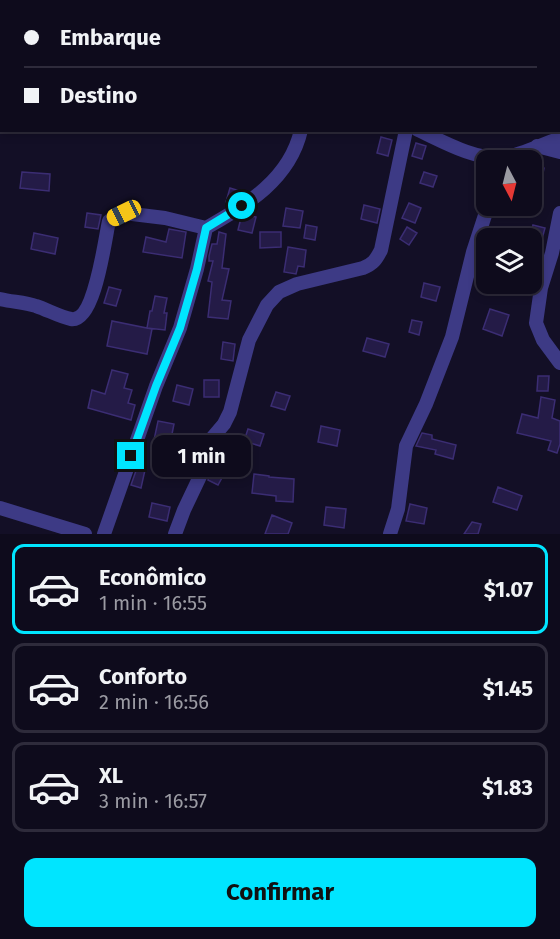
<!DOCTYPE html>
<html lang="pt">
<meta charset="utf-8">
<style>
:root{--surface:#0e0b1c;--page:#171425;--text:#f1f3f6;--muted:#9b9ba3;--line:#2e2b3b;--accent:#00e5ff}
body{margin:0;font-family:"Fira Sans",sans-serif;background:var(--page);color:var(--text);height:100vh;display:flex;flex-direction:column;font-size:22px;white-space:nowrap}
*{box-sizing:border-box;margin:0}
p{font-size:20px;color:var(--muted)}
.icon{flex:none;width:33px;height:33px;fill:none;stroke:currentColor;stroke-width:2;stroke-linecap:round;stroke-linejoin:round}
.map{position:relative;height:534px;overflow:hidden}
.side{display:flex;flex-direction:column;background:var(--surface);flex:1}
.side>*{flex:none}
.hud{position:absolute;left:0px;top:0px;width:561px;height:132px;box-shadow:0 3px 9px #0003,0 0 0 2px var(--line);display:grid;align-content:center;height:132px;padding:0 24px;background:var(--surface)}
.needle{width:39px;rotate:173deg}
.buttons{position:absolute;left:476px;top:150px;display:grid;gap:12px}
.buttons a{display:grid;place-items:center;width:66px;height:66px;border-radius:12px;background:var(--surface);box-shadow:0 3px 9px #0003,0 0 0 2px var(--line);font-size:30px}
.end{position:absolute;width:27px;height:27px;margin:-14px;border:8px solid #00e5ff;background:#111;box-shadow:0 0 0 3px #111}
.from{border-radius:50%}
.bubble{position:absolute;height:42px;border-radius:12px;background:var(--surface);box-shadow:0 3px 9px #0003,0 0 0 2px var(--line);font-size:20px;font-weight:700;line-height:42px;text-align:center}
.car{position:absolute;width:18px;height:36px;margin:-18px -9px;border-radius:8px;box-shadow:0 0 4px 2px #0007;background:linear-gradient(#f5c518 24%,#345 0 40%,#f5c518 0 76%,#345 0 86%,#f5c518 0)}
.hud b{display:flex;align-items:center;gap:21px;height:57px;font-size:22px}
.hud b+b{border-top:2px solid var(--line)}
.hud i{width:15px;height:15px;background:var(--text)}
ul{padding:10px 0 0;list-style:none}
li{display:flex;align-items:center;gap:18px;height:90px;margin:0 12px 9px;padding:0 12px;border:3px solid var(--line);border-radius:12px}
li div{flex:1}
li b{display:block;font-size:22px}
li em{font-style:normal;font-weight:700}
li.active{border-color:var(--accent)}
li>.icon{width:54px;height:54px;stroke-width:1.5}
.action{display:flex;gap:12px;margin-top:auto;padding:12px 24px}
.action a{flex:1;height:69px;border-radius:12px;background:var(--accent);color:#111;font-size:24px;font-weight:700;line-height:69px;text-align:center}
.map>svg:first-child{display:block}
.building{fill:#241b47;stroke:#3b2d73;stroke-width:1.5}
.lines{fill:none;stroke-linecap:round;stroke-linejoin:round}
.street{stroke:#3d3a85;stroke-width:14}
.route{stroke:#00e5ff;stroke-width:8}
</style>
<div class="map">
<svg width="560" height="534" viewBox="0 0 560 534">
<rect width="100%" height="100%" fill="#130f26"/>
<path class="building" d="M 381,137 L 392,140 L 388,156 L 377,153 Z
M 416,143 L 426,146 L 422,159 L 412,156 Z
M 533,166 L 544,168 L 536,209 L 531,208 L 531,175 Z
M 22,172 L 50,174 L 49,191 L 20,188 Z
M 424,172 L 437,176 L 433,187 L 420,183 Z
M 230,188 L 243,192 L 242,195 L 230,203 L 226,202 Z
M 409,203 L 421,208 L 415,223 L 402,218 Z
M 364,205 L 380,209 L 377,223 L 361,219 Z
M 286,208 L 303,211 L 300,228 L 283,226 Z
M 87,213 L 101,215 L 98,229 L 85,227 Z
M 245,215 L 256,217 L 252,233 L 238,230 L 241,218 Z
M 306,225 L 317,227 L 315,240 L 304,238 Z
M 533,225 L 545,228 L 542,239 L 530,237 Z
M 407,227 L 417,233 L 409,245 L 400,239 Z
M 169,229 L 186,232 L 182,258 L 143,252 L 146,237 L 166,242 Z
M 219,232 L 226,234 L 222,268 L 229,269 L 222,300 L 231,301 L 228,319 L 208,317 L 212,282 L 208,281 L 213,261 L 209,261 L 209,256 L 212,244 L 217,244 Z
M 260,232 L 281,232 L 281,247 L 260,248 Z
M 34,233 L 58,238 L 55,254 L 31,249 Z
M 288,247 L 306,250 L 304,267 L 298,266 L 296,274 L 284,272 Z
M 424,283 L 440,287 L 436,301 L 421,297 Z
M 109,287 L 121,290 L 116,306 L 104,303 Z
M 155,296 L 167,298 L 164,313 L 167,313 L 165,330 L 147,328 L 152,329 L 147,354 L 107,346 L 112,321 L 147,328 L 150,311 L 152,311 Z
M 490,309 L 509,315 L 502,336 L 483,329 Z
M 412,320 L 422,322 L 419,335 L 409,332 Z
M 367,338 L 389,344 L 385,357 L 363,351 Z
M 223,342 L 235,344 L 233,361 L 221,359 Z
M 112,370 L 128,374 L 124,388 L 132,390 L 128,403 L 135,405 L 131,420 L 88,408 L 92,390 L 105,394 Z
M 538,376 L 549,376 L 548,391 L 537,391 Z
M 204,380 L 219,380 L 219,397 L 204,397 Z
M 177,385 L 193,389 L 189,405 L 173,401 Z
M 276,392 L 290,396 L 285,410 L 271,406 Z
M 541,397 L 555,400 L 552,418 L 560,421 L 560,444 L 557,453 L 548,450 L 551,441 L 517,433 L 522,414 L 538,418 Z
M 158,421 L 174,424 L 170,444 L 154,440 Z
M 321,426 L 340,430 L 337,446 L 318,442 Z
M 248,429 L 264,434 L 260,446 L 244,441 Z
M 422,433 L 432,435 L 432,439 L 456,445 L 453,459 L 435,454 L 436,450 L 416,446 Z
M 227,435 L 239,439 L 234,456 L 218,485 L 208,480 L 213,462 L 215,463 Z
M 176,441 L 188,445 L 182,466 L 169,462 Z
M 137,468 L 145,470 L 141,488 L 131,485 Z
M 254,474 L 269,476 L 269,477 L 294,479 L 293,502 L 276,501 L 276,496 L 252,493 Z
M 498,487 L 522,496 L 517,510 L 493,502 Z
M 152,503 L 170,507 L 167,521 L 149,517 Z
M 410,504 L 427,508 L 424,524 L 406,521 Z
M 326,507 L 346,509 L 344,528 L 324,525 Z
M 272,515 L 292,523 L 288,534 L 265,534 Z
M 472,522 L 481,524 L 478,534 L 464,534 Z"/>
<g class="lines">
<path class="street" d="M 140,0 L 147,2
M 416,0 L 428,2
M 258,2 L 263,0
M 369,2 L 369,0
M 549,2 L 560,0
M 0,58 L 2,58
M 418,130 C 444,142 473,159 502,158 C 516,157 546,143 560,138
M 537,146 L 560,152
M 560,213 L 552,253 L 541,288 L 536,323 L 543,340 L 560,363
M 0,299 C 12,302 25,302 36,306 C 48,310 60,317 71,319 C 95,323 105,238 109,221 L 124,213 L 165,218 L 206,228 C 247,205 290,179 301,130
M 0,508 L 85,534
M 104,534 L 156,386 L 180,328 L 197,269 L 206,228
M 175,534 L 184,510 L 203,470 L 207,444 L 224,424 L 230,412 L 249,340 L 267,305 L 279,292 L 297,284 L 363,268 C 373,264 376,260 381,250 L 406,130
M 390,534 L 398,509 L 406,446 L 426,404 L 452,337 L 473,252 L 488,206"/>
</g>
<g class="lines">
<path class="route" d="M 131,456 L 156,386 L 180,328 L 197,269 L 206,228 L 242,206"/>
</g>
</svg>
<div class="buttons">
<a><svg class="needle" viewBox="-14 -14 28 28"><path d="M0-13l5 13h-10z" fill="#e53935"/><path d="M0 13l5-13h-10z" fill="#9b9ba3"/></svg></a>
<a><svg class="icon" aria-label="layers" viewBox="0 0 24 24"><path d="M12 4l9 5-9 5-9-5zM3 14l9 5 9-5"/></svg></a>
</div>
<i class="end from" style="left:242px;top:206px"></i>
<i class="end" style="left:131px;top:456px"></i>
<div class="bubble" style="left:152px;top:435px;width:99px">1 min</div>
<i class="car" style="left:124px;top:213px;rotate:244deg"></i>
<div class="hud">
<b><i class="from"></i>Embarque</b>
<b><i></i>Destino</b>
</div>
</div>
<section class="side">
<ul>
<li class="active"><svg class="icon" aria-label="car" viewBox="0 0 24 24"><path d="M5 17H2v-5l4-1 3-4h7l3 4 3 1v5h-3M9 17h6M6 11h13"/><circle cx="7" cy="17" r="2"/><circle cx="17" cy="17" r="2"/></svg><div><b>Econômico</b><p>1 min · 16:55</p></div><em>$1.07</em></li>
<li><svg class="icon" aria-label="car" viewBox="0 0 24 24"><path d="M5 17H2v-5l4-1 3-4h7l3 4 3 1v5h-3M9 17h6M6 11h13"/><circle cx="7" cy="17" r="2"/><circle cx="17" cy="17" r="2"/></svg><div><b>Conforto</b><p>2 min · 16:56</p></div><em>$1.45</em></li>
<li><svg class="icon" aria-label="car" viewBox="0 0 24 24"><path d="M5 17H2v-5l4-1 3-4h7l3 4 3 1v5h-3M9 17h6M6 11h13"/><circle cx="7" cy="17" r="2"/><circle cx="17" cy="17" r="2"/></svg><div><b>XL</b><p>3 min · 16:57</p></div><em>$1.83</em></li>
</ul>
<div class="action"><a>Confirmar</a></div>
</section>
